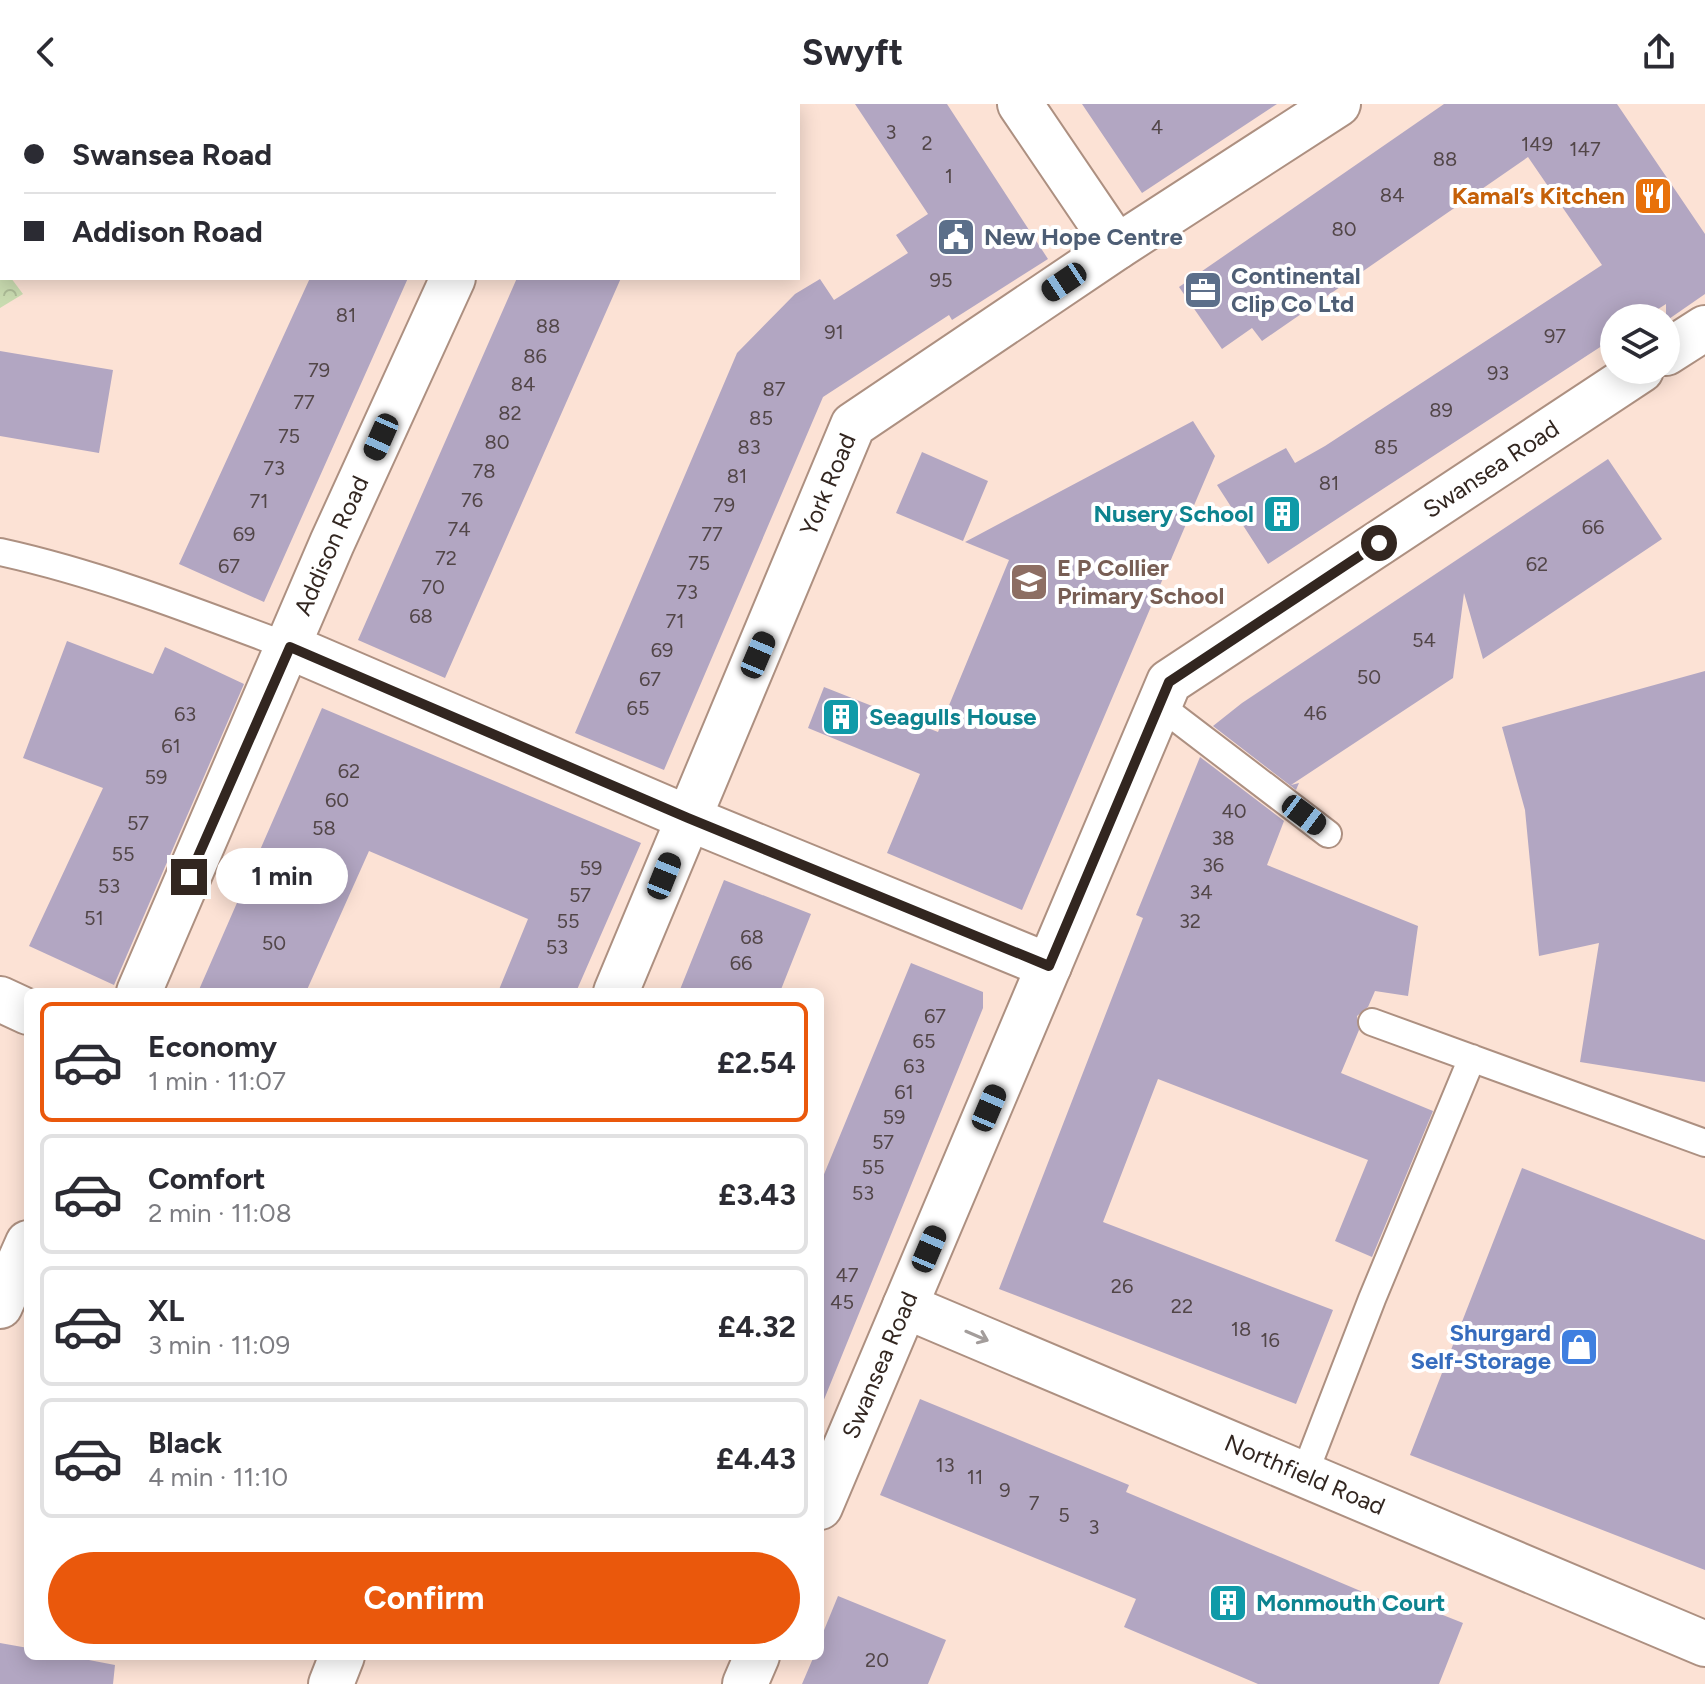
<!DOCTYPE html>
<meta charset="utf-8">
<style>
:root{--surface:#fff;--page:#f2f2f3;--text:#2b2b33;--muted:#7c7c81;--line:#e1e1e2;--accent:#ea580c}
body{margin:0;font-family:Figtree,sans-serif;background:var(--page);color:var(--text);height:100vh;display:flex;flex-direction:column;font-size:30px;white-space:nowrap}
*{box-sizing:border-box;margin:0}
p{font-size:26px;color:var(--muted)}
.icon{flex:none;width:44px;height:44px;fill:none;stroke:currentColor;stroke-width:2;stroke-linecap:round;stroke-linejoin:round}
.map{position:relative;flex:1;overflow:hidden}
.sheet{position:absolute;left:24px;top:884px;width:800px;height:672px;display:flex;flex-direction:column;background:var(--surface);border-radius:12px;box-shadow:0 4px 20px #0003}
.sheet>*{flex:none}
.hud{position:absolute;left:0px;top:0px;width:800px;height:176px;box-shadow:0 4px 20px #0003;display:grid;align-content:center;height:176px;padding:0 24px;background:var(--surface)}
.buttons{position:absolute;left:1600px;top:200px;display:grid;gap:16px}
.buttons a{display:grid;place-items:center;width:80px;height:80px;border-radius:50%;background:var(--surface);box-shadow:0 4px 20px #0003;font-size:40px}
.end{position:absolute;width:36px;height:36px;margin:-18px;border:10px solid #322620;background:#fff;box-shadow:0 0 0 4px #fff}
.from{border-radius:50%}
.bubble{position:absolute;height:56px;border-radius:28px;background:var(--surface);box-shadow:0 4px 20px #0003;font-size:26px;font-weight:700;line-height:56px;text-align:center}
.car{position:absolute;width:24px;height:48px;margin:-24px -12px;border-radius:10px;box-shadow:0 0 6px 2px #0007;background:linear-gradient(#222 24%,#8ab4d8 0 40%,#222 0 76%,#8ab4d8 0 86%,#222 0)}
.hud b{display:flex;align-items:center;gap:28px;height:76px;font-size:30px}
.hud b+b{border-top:2px solid var(--line)}
.hud i{width:20px;height:20px;background:var(--text)}
ul{padding:14px 0 0;list-style:none}
li{display:flex;align-items:center;gap:24px;height:120px;margin:0 16px 12px;padding:0 8px;border:4px solid var(--line);border-radius:12px}
li div{flex:1}
li b{display:block;font-size:30px}
li em{font-style:normal;font-weight:700}
li.active{border-color:var(--accent)}
li>.icon{width:72px;height:72px;stroke-width:1.5}
.primary-button{display:flex;gap:16px;margin-top:auto;padding:16px 24px}
.primary-button a{flex:1;height:92px;border-radius:48px;background:var(--accent);color:#fff;font-size:32px;font-weight:700;line-height:92px;text-align:center}
header{display:flex;justify-content:space-between;align-items:center;height:104px;padding:0 24px;background:var(--surface);font-size:36px;font-weight:700}
.map>svg:first-child{display:block}
.park{fill:url(#park-crowns)}
.building{fill:#b2a6c2}
.lines{fill:none;stroke-linecap:round;stroke-linejoin:round}
.service-casing{stroke:#ad9081;stroke-width:30}
.minor-casing{stroke:#ad9081;stroke-width:48}
.service{stroke:#fff;stroke-width:26}
.minor{stroke:#fff;stroke-width:44}
.oneway{stroke:#a39d9b}
.route{stroke:#322620;stroke-width:10}
.labels{text-anchor:middle;stroke-width:8;stroke-linejoin:round;paint-order:stroke}
.number-label{font-size:20px;fill:#524648}
.food-label{font-size:24px;font-weight:bold;fill:#c56008;stroke:#fff;text-anchor:end}
.service-label{font-size:24px;font-weight:bold;fill:#4e5e75;stroke:#fff;text-anchor:start}
.street-label{font-size:24px;fill:#322620;stroke:#fff}
.culture-label{font-size:24px;font-weight:bold;fill:#0d838f;stroke:#fff;text-anchor:start}
.education-label{font-size:24px;font-weight:bold;fill:#785e54;stroke:#fff;text-anchor:start}
.shop-label{font-size:24px;font-weight:bold;fill:#366cbe;stroke:#fff;text-anchor:end}
</style>
<header><svg class="icon" aria-label="back" viewBox="0 0 24 24"><path d="M15 5l-7 7 7 7"/></svg>Swyft<svg class="icon" aria-label="share" viewBox="0 0 24 24"><path d="M12 15V3M7 8l5-5 5 5M5 13v7h14v-7"/></svg></header>
<div class="map">
<svg width="1705" height="1580" viewBox="0 0 1705 1580">
<defs>
<pattern id="park-crowns" width="20" height="18" patternUnits="userSpaceOnUse" patternTransform="scale(2)"><rect width="20" height="18" fill="#c9dbb0"/><path d="M2 6a3 3 0 1 1 6 0M12 15a3 3 0 1 1 6 0" fill="none" stroke="#adbc97"/></pattern>
</defs>
<rect width="100%" height="100%" fill="#fce2d5"/>
<path class="park" d="M 0,159 L 2,174 L 11,174 L 23,190 L 0,204 Z"/>
<path class="building" d="M 855,0 L 947,0 L 1048,155 L 952,216 L 949,211 L 823,293 L 664,666 L 575,629 L 737,249 L 795,190 L 820,175 L 834,196 L 908,149 L 896,131 L 928,110 Z
M 1082,0 L 1277,0 L 1142,89 Z
M 1444,0 L 1617,0 L 1705,130 L 1705,190 L 1666,217 L 1666,200 L 1644,214 L 1614,214 L 1614,234 L 1268,460 L 1217,381 L 1286,344 L 1295,359 L 1325,342 L 1602,161 L 1528,53 L 1262,237 L 1252,224 L 1222,245 L 1179,183 Z
M 310,174 L 408,174 L 264,498 L 179,460 Z
M 517,174 L 621,174 L 445,574 L 358,536 Z
M 0,247 L 113,266 L 99,349 L 0,332 Z
M 1193,317 L 1215,352 L 1022,806 L 887,749 L 920,670 L 808,624 L 824,583 L 938,628 L 1009,456 L 965,438 Z
M 922,348 L 988,377 L 963,437 L 896,409 Z
M 1608,355 L 1662,435 L 1483,555 L 1464,489 L 1453,574 L 1291,681 L 1299,679 L 1296,686 L 1213,622 L 1242,599 Z
M 67,537 L 153,570 L 165,543 L 244,580 L 114,881 L 29,842 L 103,684 L 23,654 Z
M 1705,567 L 1705,978 L 1580,958 L 1599,839 L 1539,852 L 1525,706 L 1502,623 Z
M 322,604 L 641,739 L 576,888 L 498,888 L 528,815 L 369,747 L 306,888 L 198,888 Z
M 1200,653 L 1284,717 L 1267,761 L 1418,822 L 1408,892 L 1375,887 L 1368,903 L 1357,912 L 1359,926 L 1341,969 L 1433,1007 L 1372,1153 L 1335,1137 L 1368,1056 L 1158,975 L 1103,1118 L 1333,1206 L 1296,1300 L 999,1185 L 1143,814 L 1136,811 Z
M 724,776 L 811,810 L 780,888 L 679,888 Z
M 911,859 L 983,888 L 983,904 L 821,1303 L 820,1080 Z
M 1522,1064 L 1705,1136 L 1705,1466 L 1410,1351 Z
M 920,1295 L 1129,1381 L 1126,1388 L 1396,1502 L 1400,1494 L 1463,1519 L 1439,1580 L 1258,1580 L 1124,1523 L 1136,1495 L 880,1391 Z
M 838,1492 L 946,1536 L 928,1580 L 802,1580 L 814,1552 L 820,1552 L 820,1536 Z
M 0,1539 L 28,1544 L 28,1552 L 68,1552 L 115,1561 L 113,1580 L 0,1580 Z"/>
<g class="lines">
<defs>
<path id="service" d="M 32,2 L 35,0
M 0,24 L 2,22
M 0,448 C 100,470 194,507 290,543
M 1159,601 L 1328,730
M 1372,918 L 1705,1039
M 1304,1371 L 1372,1195 L 1472,954"/>
<g id="minor">
<path d="M 446,0 L 447,2"/>
<path d="M 1020,0 L 1117,143"/>
<path d="M 1666,249 L 1705,224"/>
<path d="M 290,543 L 688,714 L 1049,862"/>
<path id="s1" d="M 139,888 L 332,439 L 453,174"/>
<path id="s2" d="M 616,888 L 853,321 L 1117,143 L 1338,0"/>
<path d="M 0,895 L 28,908"/>
<path d="M 0,1202 L 28,1139"/>
<path id="s3" d="M 905,1202 L 1705,1540"/>
<path id="s4" d="M 820,1403 L 1169,578 L 1641,266"/>
<path d="M 331,1580 L 342,1552"/>
<path d="M 745,1580 L 757,1552"/>
</g>
</defs>
<use href="#service" class="service-casing"/>
<use href="#minor" class="minor-casing"/>
<use href="#service" class="service"/>
<use href="#minor" class="minor"/>
</g>
<defs><path id="oneway-shaft" d="M-6 0H5M1.5-3L5.5 0L1.5 3" fill="none" stroke-width="1.6" stroke-linecap="round" stroke-linejoin="round" transform="scale(2)"/></defs>
<use class="oneway" href="#oneway-shaft" transform="translate(977 1232) rotate(23)"/>
<g class="lines">
<path class="route" d="M 189,773 L 290,543 L 688,714 L 1049,862 L 1169,578 L 1379,439"/>
</g>
<defs>
<symbol id="restaurant-square" viewBox="-11 -11 22 22"><rect x="-9" y="-9" width="18" height="18" rx="4" fill="#e8710a" stroke="#fff"/><path d="M-5-6h1v4h1v-4h1v4h1v-4h1v5L-1.5 .5V6h-2V.5L-5-1ZM5-6V6H3V1.5H1.5Q1.5-4 5-6Z" fill="#fff"/></symbol>
<symbol id="civic-square" viewBox="-11 -11 22 22"><rect x="-9" y="-9" width="18" height="18" rx="4" fill="#5c6f8a" stroke="#fff"/><path d="M-.6-6.5H3V-4.5H.6V-3L4-1V1h2V6H-6V1h2V-1L-.6-3ZM-1.2 2.5V6h2.4V2.5Z" fill="#fff"/></symbol>
<symbol id="office-square" viewBox="-11 -11 22 22"><rect x="-9" y="-9" width="18" height="18" rx="4" fill="#5c6f8a" stroke="#fff"/><path d="M-6-3h4V-5.5h4V-3h4V5H-6ZM-1-4.5V-3h2v-1.5ZM-6 0V1H6V0Z" fill="#fff"/></symbol>
<symbol id="building-square" viewBox="-11 -11 22 22"><rect x="-9" y="-9" width="18" height="18" rx="4" fill="#0f9aa8" stroke="#fff"/><path d="M-4-6H4V6H1V3H-1V6H-4ZM-2.5-4.3h1.7v1.8h-1.7ZM.8-4.3h1.7v1.8H.8ZM-2.5-1h1.7V.8h-1.7ZM.8-1h1.7V.8H.8Z" fill="#fff"/></symbol>
<symbol id="school-square" viewBox="-11 -11 22 22"><rect x="-9" y="-9" width="18" height="18" rx="4" fill="#8d6e63" stroke="#fff"/><path d="M0-5L7-2L0 1L-7-2ZM-4 1L0 2.5L4 1V4Q0 6-4 4Z" fill="#fff"/></symbol>
<symbol id="shop-square" viewBox="-11 -11 22 22"><rect x="-9" y="-9" width="18" height="18" rx="4" fill="#3f7fe0" stroke="#fff"/><path d="M-5-2.5h2.3a2.7 3.5 0 0 1 5.4 0H5L5.5 6h-11ZM-1.5-2.5h3a1.5 2.3 0 0 0-3 0Z" fill="#fff"/></symbol>
</defs>
<g fill-rule="evenodd">
<use href="#restaurant-square" x="1631" y="70" width="44" height="44"/>
<use href="#civic-square" x="934" y="111" width="44" height="44"/>
<use href="#office-square" x="1181" y="164" width="44" height="44"/>
<use href="#building-square" x="1260" y="388" width="44" height="44"/>
<use href="#school-square" x="1007" y="456" width="44" height="44"/>
<use href="#building-square" x="819" y="591" width="44" height="44"/>
<use href="#shop-square" x="1557" y="1221" width="44" height="44"/>
<use href="#building-square" x="1206" y="1477" width="44" height="44"/>
</g>
<g class="labels">
<g class="number-label">
<text x="1157" y="30">4</text>
<text x="891" y="35">3</text>
<text x="927" y="46">2</text>
<text x="1537" y="47">149</text>
<text x="1585" y="52">147</text>
<text x="1445" y="62">88</text>
<text x="949" y="79">1</text>
<text x="1392" y="98">84</text>
<text x="1344" y="132">80</text>
<text x="941" y="183">95</text>
<text x="346" y="218">81</text>
<text x="548" y="229">88</text>
<text x="834" y="235">91</text>
<text x="1555" y="239">97</text>
<text x="535" y="259">86</text>
<text x="319" y="273">79</text>
<text x="1498" y="276">93</text>
<text x="523" y="287">84</text>
<text x="774" y="292">87</text>
<text x="304" y="305">77</text>
<text x="1441" y="313">89</text>
<text x="510" y="316">82</text>
<text x="761" y="321">85</text>
<text x="289" y="339">75</text>
<text x="497" y="345">80</text>
<text x="749" y="350">83</text>
<text x="1386" y="350">85</text>
<text x="274" y="371">73</text>
<text x="484" y="374">78</text>
<text x="737" y="379">81</text>
<text x="1329" y="386">81</text>
<text x="472" y="403">76</text>
<text x="259" y="404">71</text>
<text x="724" y="408">79</text>
<text x="1593" y="430">66</text>
<text x="459" y="432">74</text>
<text x="244" y="437">69</text>
<text x="712" y="437">77</text>
<text x="446" y="461">72</text>
<text x="699" y="466">75</text>
<text x="1537" y="467">62</text>
<text x="229" y="469">67</text>
<text x="433" y="490">70</text>
<text x="687" y="495">73</text>
<text x="421" y="519">68</text>
<text x="675" y="524">71</text>
<text x="1424" y="543">54</text>
<text x="662" y="553">69</text>
<text x="1369" y="580">50</text>
<text x="650" y="582">67</text>
<text x="638" y="611">65</text>
<text x="1315" y="616">46</text>
<text x="185" y="617">63</text>
<text x="171" y="649">61</text>
<text x="349" y="674">62</text>
<text x="156" y="680">59</text>
<text x="337" y="703">60</text>
<text x="1234" y="714">40</text>
<text x="138" y="726">57</text>
<text x="324" y="731">58</text>
<text x="1223" y="741">38</text>
<text x="123" y="757">55</text>
<text x="1213" y="768">36</text>
<text x="591" y="771">59</text>
<text x="109" y="789">53</text>
<text x="1201" y="795">34</text>
<text x="580" y="798">57</text>
<text x="94" y="821">51</text>
<text x="568" y="824">55</text>
<text x="1190" y="824">32</text>
<text x="752" y="840">68</text>
<text x="274" y="846">50</text>
<text x="557" y="850">53</text>
<text x="741" y="866">66</text>
<text x="935" y="919">67</text>
<text x="924" y="944">65</text>
<text x="914" y="969">63</text>
<text x="904" y="995">61</text>
<text x="894" y="1020">59</text>
<text x="883" y="1045">57</text>
<text x="873" y="1070">55</text>
<text x="863" y="1096">53</text>
<text x="847" y="1178">47</text>
<text x="1122" y="1189">26</text>
<text x="842" y="1205">45</text>
<text x="1182" y="1209">22</text>
<text x="1241" y="1232">18</text>
<text x="1270" y="1243">16</text>
<text x="945" y="1368">13</text>
<text x="975" y="1380">11</text>
<text x="1005" y="1393">9</text>
<text x="1034" y="1406">7</text>
<text x="1064" y="1418">5</text>
<text x="1094" y="1430">3</text>
<text x="877" y="1563">20</text>
</g>
<g class="food-label">
<text x="1625" y="100">Kamal’s Kitchen</text>
</g>
<g class="service-label">
<text x="984" y="141">New Hope Centre</text>
<text x="1231" y="180">Continental<tspan x="1231" dy="28">Clip Co Ltd</tspan></text>
</g>
<g class="street-label">
<text dy="8" stroke="none"><textPath href="#s4" startOffset="1282">Swansea Road</textPath></text>
<text dy="8" stroke="none"><textPath href="#s2" startOffset="550">York Road</textPath></text>
<text dy="8" stroke="none"><textPath href="#s1" startOffset="486">Addison Road</textPath></text>
<text dy="8" stroke="none"><textPath href="#s4" startOffset="154">Swansea Road</textPath></text>
<text dy="8" stroke="none"><textPath href="#s3" startOffset="434">Northfield Road</textPath></text>
</g>
<g class="culture-label">
<text x="1254" y="418" text-anchor="end">Nusery School</text>
<text x="869" y="621">Seagulls House</text>
<text x="1256" y="1507">Monmouth Court</text>
</g>
<g class="education-label">
<text x="1057" y="472">E P Collier<tspan x="1057" dy="28">Primary School</tspan></text>
</g>
<g class="shop-label">
<text x="1551" y="1237">Shurgard<tspan x="1551" dy="28">Self-Storage</tspan></text>
</g>
</g>
</svg>
<div class="buttons">
<a><svg class="icon" aria-label="layers" viewBox="0 0 24 24"><path d="M12 4l9 5-9 5-9-5zM3 14l9 5 9-5"/></svg></a>
</div>
<i class="end from" style="left:1379px;top:439px"></i>
<i class="end" style="left:189px;top:773px"></i>
<div class="bubble" style="left:216px;top:744px;width:132px">1 min</div>
<i class="car" style="left:1064px;top:178px;rotate:236deg"></i>
<i class="car" style="left:381px;top:333px;rotate:204deg"></i>
<i class="car" style="left:758px;top:551px;rotate:23deg"></i>
<i class="car" style="left:1304px;top:711px;rotate:127deg"></i>
<i class="car" style="left:664px;top:772px;rotate:22deg"></i>
<i class="car" style="left:989px;top:1004px;rotate:23deg"></i>
<i class="car" style="left:929px;top:1145px;rotate:23deg"></i>
<div class="hud">
<b><i class="from"></i>Swansea Road</b>
<b><i></i>Addison Road</b>
</div>
<section class="sheet">
<ul>
<li class="active"><svg class="icon" aria-label="car" viewBox="0 0 24 24"><path d="M5 17H2v-5l4-1 3-4h7l3 4 3 1v5h-3M9 17h6M6 11h13"/><circle cx="7" cy="17" r="2"/><circle cx="17" cy="17" r="2"/></svg><div><b>Economy</b><p>1 min · 11:07</p></div><em>£2.54</em></li>
<li><svg class="icon" aria-label="car" viewBox="0 0 24 24"><path d="M5 17H2v-5l4-1 3-4h7l3 4 3 1v5h-3M9 17h6M6 11h13"/><circle cx="7" cy="17" r="2"/><circle cx="17" cy="17" r="2"/></svg><div><b>Comfort</b><p>2 min · 11:08</p></div><em>£3.43</em></li>
<li><svg class="icon" aria-label="car" viewBox="0 0 24 24"><path d="M5 17H2v-5l4-1 3-4h7l3 4 3 1v5h-3M9 17h6M6 11h13"/><circle cx="7" cy="17" r="2"/><circle cx="17" cy="17" r="2"/></svg><div><b>XL</b><p>3 min · 11:09</p></div><em>£4.32</em></li>
<li><svg class="icon" aria-label="car" viewBox="0 0 24 24"><path d="M5 17H2v-5l4-1 3-4h7l3 4 3 1v5h-3M9 17h6M6 11h13"/><circle cx="7" cy="17" r="2"/><circle cx="17" cy="17" r="2"/></svg><div><b>Black</b><p>4 min · 11:10</p></div><em>£4.43</em></li>
</ul>
<div class="primary-button"><a>Confirm</a></div>
</section>
</div>
